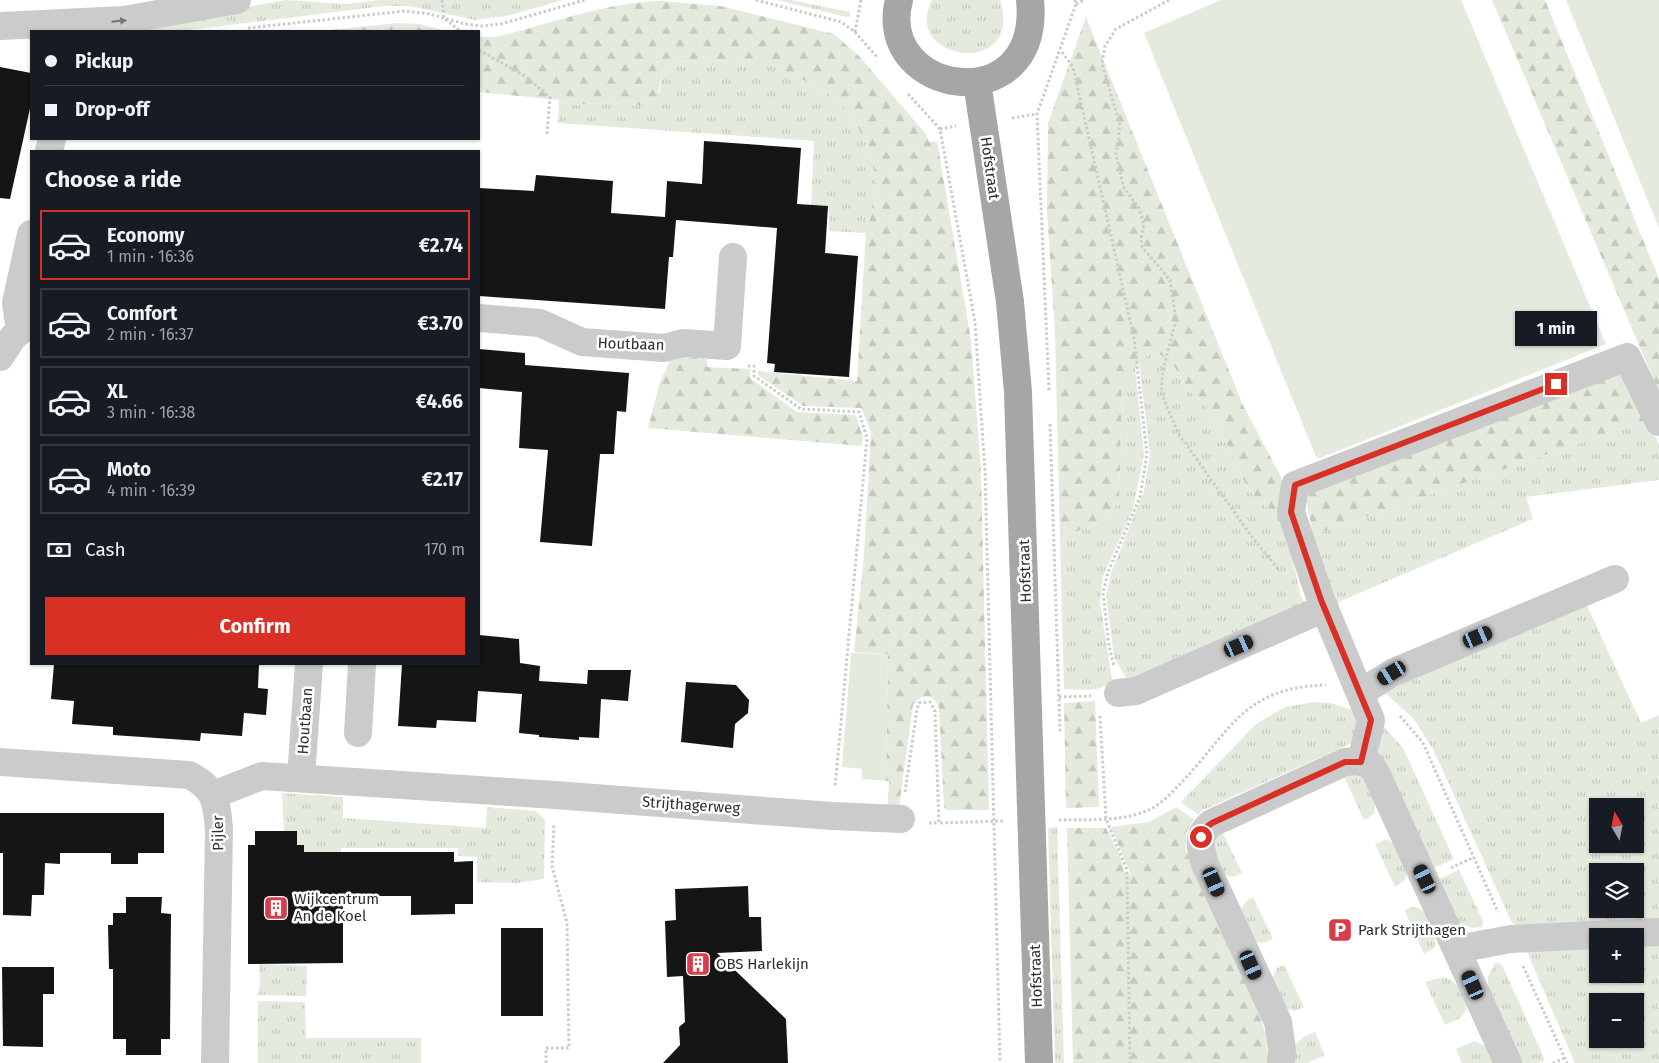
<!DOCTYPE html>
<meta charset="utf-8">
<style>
:root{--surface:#171b24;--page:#20242c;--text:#f1f3f6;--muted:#9ea1a6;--line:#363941;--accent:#d93025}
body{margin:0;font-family:"Fira Sans",sans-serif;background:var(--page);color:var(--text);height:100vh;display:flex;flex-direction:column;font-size:19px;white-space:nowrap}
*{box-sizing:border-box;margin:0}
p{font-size:16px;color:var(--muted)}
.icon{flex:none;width:28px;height:28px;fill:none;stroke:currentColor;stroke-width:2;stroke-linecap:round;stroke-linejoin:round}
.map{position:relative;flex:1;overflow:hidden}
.drawer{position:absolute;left:30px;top:150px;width:450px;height:515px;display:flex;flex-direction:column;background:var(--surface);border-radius:0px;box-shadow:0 1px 4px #0004}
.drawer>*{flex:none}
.hud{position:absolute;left:30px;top:30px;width:450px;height:110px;border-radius:0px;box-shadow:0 1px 4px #0004;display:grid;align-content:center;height:110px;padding:0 15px;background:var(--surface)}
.needle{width:32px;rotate:350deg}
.buttons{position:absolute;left:1589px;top:798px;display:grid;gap:10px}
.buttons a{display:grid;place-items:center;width:55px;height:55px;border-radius:0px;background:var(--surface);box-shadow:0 1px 4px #0004;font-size:25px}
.end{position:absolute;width:22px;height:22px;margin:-11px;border:6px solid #d93025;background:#fff;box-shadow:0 0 0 2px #fff}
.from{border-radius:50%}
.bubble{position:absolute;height:35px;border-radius:0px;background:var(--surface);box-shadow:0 1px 4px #0004;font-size:16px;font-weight:700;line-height:35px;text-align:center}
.car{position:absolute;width:15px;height:30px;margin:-15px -8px;border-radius:6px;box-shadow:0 0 4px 1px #0007;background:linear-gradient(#222 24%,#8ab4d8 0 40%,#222 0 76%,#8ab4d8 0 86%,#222 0)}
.hud b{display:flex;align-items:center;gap:18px;height:48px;font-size:19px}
.hud b+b{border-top:1px solid var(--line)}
.hud i{width:12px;height:12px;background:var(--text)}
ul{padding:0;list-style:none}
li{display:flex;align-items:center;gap:15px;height:70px;margin:0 10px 8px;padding:0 5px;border:2px solid var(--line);border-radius:0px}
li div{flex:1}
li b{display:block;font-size:19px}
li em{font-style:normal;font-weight:700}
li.active{border-color:var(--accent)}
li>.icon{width:45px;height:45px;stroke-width:1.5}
h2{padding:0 15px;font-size:22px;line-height:60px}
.pay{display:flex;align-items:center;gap:12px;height:55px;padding:0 15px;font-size:19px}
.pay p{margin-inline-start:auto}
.button{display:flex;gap:10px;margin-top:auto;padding:10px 15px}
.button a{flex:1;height:58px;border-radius:0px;background:var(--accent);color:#fff;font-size:20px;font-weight:700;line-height:58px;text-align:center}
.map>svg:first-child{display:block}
.grass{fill:url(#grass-tufts);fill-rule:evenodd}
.forest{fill:url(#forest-firs)}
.park{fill:#e4eadd}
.building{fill:#151515}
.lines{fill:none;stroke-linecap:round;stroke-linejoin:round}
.path{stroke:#cbcbcb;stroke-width:3;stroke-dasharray:2.5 2.5;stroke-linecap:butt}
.minor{stroke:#cbcbcb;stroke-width:28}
.major{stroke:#a6a6a6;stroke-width:28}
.oneway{fill:#757575}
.route{stroke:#d93025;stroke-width:6}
.labels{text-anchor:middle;stroke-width:5;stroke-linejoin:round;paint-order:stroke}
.street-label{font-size:15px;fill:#2e2e2e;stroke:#fff}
.poi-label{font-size:15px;fill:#2e2e2e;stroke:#fff;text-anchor:start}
</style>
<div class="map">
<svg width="1659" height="1063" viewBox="0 0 1659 1063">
<defs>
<pattern id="grass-tufts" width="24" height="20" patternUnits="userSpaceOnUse" patternTransform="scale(1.25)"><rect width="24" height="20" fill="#e4eadd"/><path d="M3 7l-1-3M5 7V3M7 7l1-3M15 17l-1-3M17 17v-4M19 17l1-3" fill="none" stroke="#c4c9be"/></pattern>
<pattern id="forest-firs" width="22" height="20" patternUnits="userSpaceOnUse" patternTransform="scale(1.25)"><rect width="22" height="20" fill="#e4eadd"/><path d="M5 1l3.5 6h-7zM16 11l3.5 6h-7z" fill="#c4c9be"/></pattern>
</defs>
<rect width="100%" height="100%" fill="#fff"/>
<path class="grass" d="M 286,0 L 347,4 L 380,0 L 563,0 L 506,16 L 475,20 L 410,6 L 384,6 L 181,31 L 139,31 L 231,10 Z
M 777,0 L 791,0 L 850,12 L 850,16 L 847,17 Z
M 932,0 L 1000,0 C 1025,79 900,62 932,0 Z
M 761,59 L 827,92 L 851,114 L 869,149 L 879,193 L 866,233 L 829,231 L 829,206 L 811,205 L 814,141 L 558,123 L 559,100 L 574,105 L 611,102 L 625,106 L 660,92 C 661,79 660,68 673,62 Z
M 1152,349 L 1171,361 L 1189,391 L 1212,412 L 1248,489 L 1284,523 L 1301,597 L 1310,609 L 1132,688 L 1114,657 L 1106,595 L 1111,573 L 1144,491 L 1150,455 L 1139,362 Z
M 1135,367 L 1144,454 L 1133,509 L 1103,576 L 1100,603 L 1112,679 C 1106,694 1077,689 1064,689 L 1060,538 L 1105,520 L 1119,501 L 1122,382 Z
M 1647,420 L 1659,444 L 1659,480 L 1526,497 L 1533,519 L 1331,605 L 1313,535 Z
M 1584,599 L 1641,723 L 1659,715 L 1659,922 L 1518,926 L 1512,923 L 1434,751 L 1414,719 L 1384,692 ZM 1598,806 L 1635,806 L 1635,844 L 1598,844 ZM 1598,871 L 1635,871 L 1635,909 L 1598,909 Z
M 1314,702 L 1331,703 L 1362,713 L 1352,743 L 1201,811 L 1198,815 L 1181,802 L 1256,724 L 1285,707 Z
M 1383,726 L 1403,748 L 1454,859 L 1432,869 L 1377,748 Z
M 1356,772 C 1369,780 1378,799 1374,814 L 1364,820 L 1344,776 Z
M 282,793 L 343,797 L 343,818 L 486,828 L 487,807 L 536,811 L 545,820 L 544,879 L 517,883 L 477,882 L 477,857 L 458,856 L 458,848 L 341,848 L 341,853 L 304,852 L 297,845 L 297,831 L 284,831 Z
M 1057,827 L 1064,1063 L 1055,1063 L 1048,828 Z
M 1222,831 L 1242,873 L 1233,877 L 1225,875 L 1210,844 Z
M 1387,839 L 1396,845 L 1407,874 L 1404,881 L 1395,887 L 1375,844 Z
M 1459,870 L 1483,921 L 1482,927 L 1472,928 L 1459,923 L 1437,880 Z
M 1253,897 L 1273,939 L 1264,943 L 1256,942 L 1241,910 L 1246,901 Z
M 1410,907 C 1428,905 1439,933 1434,948 L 1424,954 L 1405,911 Z
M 1659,942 L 1659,1063 L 1575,1063 L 1527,952 L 1597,946 L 1598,974 L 1635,974 L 1635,944 ZM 1598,1001 L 1635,1001 L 1635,1039 L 1598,1039 Z
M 1496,962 L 1502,965 L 1545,1060 L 1538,1063 L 1520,1063 L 1488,992 L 1488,976 Z
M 259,964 L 307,966 L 306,996 L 258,995 L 260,983 Z
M 1284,965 L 1304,1007 L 1295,1011 L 1287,1009 L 1272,978 L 1277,968 Z
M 1443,977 C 1458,981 1465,994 1467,1009 L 1459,1019 L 1445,1025 L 1425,982 Z
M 258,1001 L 305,1002 L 306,1038 L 421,1038 L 421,1063 L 258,1063 Z
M 1315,1032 L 1325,1055 L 1308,1063 L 1291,1063 C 1293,1045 1298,1038 1315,1032 Z
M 1475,1041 L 1486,1046 L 1494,1063 L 1462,1063 L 1456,1049 Z"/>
<path class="forest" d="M 1492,0 L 1545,0 L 1659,279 L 1659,392 Z
M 660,1 L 720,6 L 834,34 L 859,56 L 925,133 L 929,142 L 937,141 L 971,340 L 981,472 L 989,810 L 947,810 L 944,808 L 939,708 C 934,693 921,693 913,705 L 899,807 L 887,814 L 889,781 L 886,781 L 888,654 L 854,652 L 864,555 L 871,432 L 861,408 L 803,406 L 758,375 L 758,371 L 857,381 L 866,231 L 879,193 L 869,149 L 851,114 L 827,92 L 761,59 L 673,62 C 657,69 662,86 656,100 L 643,105 L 625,106 L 611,102 L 574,105 L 559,100 L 479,92 L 479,37 L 496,37 C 550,24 603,3 660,1 Z
M 1086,17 L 1242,403 L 1281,477 L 1284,523 L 1248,489 L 1212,412 L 1189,391 L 1171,361 L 1152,350 L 1122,382 L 1119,501 L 1105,520 L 1060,538 L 1055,332 L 1047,212 L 1048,123 Z
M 398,23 L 419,24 L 446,31 L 320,31 Z
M 672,356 L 707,359 L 707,367 L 750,369 L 750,378 L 797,412 L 856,415 L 863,437 L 862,446 L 648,428 L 660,382 Z
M 1619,373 L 1624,376 L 1647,420 L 1313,535 L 1305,494 Z
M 1095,701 L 1099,807 L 1066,808 L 1064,703 Z
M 1176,807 L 1194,819 L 1186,833 L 1186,850 L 1257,1007 L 1266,1036 L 1268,1063 L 1073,1063 L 1067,828 L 1106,828 L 1120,856 L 1124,871 L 1131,875 L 1111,827 L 1149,822 Z"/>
<path class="park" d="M 1221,0 L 1461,0 L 1606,344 L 1320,458 L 1316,457 L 1144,33 Z
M 1566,0 L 1659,0 L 1659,228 Z
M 851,653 L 888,654 L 886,781 L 862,779 L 862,769 L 842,767 Z"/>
<path class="building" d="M 0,67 L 31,73 L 31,104 L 10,199 L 0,198 Z
M 704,141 L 801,148 L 797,204 L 828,206 L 825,253 L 858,256 L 849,377 L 774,372 L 775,364 L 767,363 L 777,228 L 676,220 L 673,257 L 669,257 L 665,309 L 479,296 L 479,188 L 534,191 L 536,175 L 613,181 L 611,213 L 665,217 L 667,181 L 702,184 Z
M 479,349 L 525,353 L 525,365 L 629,373 L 626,412 L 617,411 L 614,454 L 600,454 L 592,546 L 540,542 L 548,450 L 519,448 L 522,392 L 479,388 Z
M 479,635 L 519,639 L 520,663 L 540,666 L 539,681 L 587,684 L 588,670 L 631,670 L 628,701 L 601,699 L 599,738 L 579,737 L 579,740 L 539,737 L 539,735 L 519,733 L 522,694 L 478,691 L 476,722 L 437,720 L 436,728 L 398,726 L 402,664 L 479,664 Z
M 54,664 L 259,664 L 258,688 L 268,689 L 266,715 L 244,713 L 242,736 L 201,733 L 200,741 L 113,735 L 113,727 L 72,724 L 74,701 L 51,699 Z
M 686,682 L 736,685 L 749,700 L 748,713 L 735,724 L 733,748 L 681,742 Z
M 0,813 L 164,813 L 164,853 L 138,853 L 138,864 L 111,864 L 111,853 L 60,853 L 60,864 L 45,863 L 44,895 L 32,895 L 31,916 L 3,915 L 3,853 L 0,853 Z
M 255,831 L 297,831 L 297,845 L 304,845 L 304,852 L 454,852 L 454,862 L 473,861 L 473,904 L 455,904 L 455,914 L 411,915 L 411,896 L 343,896 L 343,963 L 248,964 L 248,845 L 255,845 Z
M 748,886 L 749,917 L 761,917 L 762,951 L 717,953 L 786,1019 L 788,1063 L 663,1063 L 680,1045 L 679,1027 L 685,1022 L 683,976 L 667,977 L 665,921 L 676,920 L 675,889 Z
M 126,897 L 162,897 L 161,913 L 171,914 L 170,1039 L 161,1039 L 161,1055 L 126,1055 L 126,1039 L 113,1039 L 113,969 L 109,969 L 108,925 L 113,925 L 113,913 L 126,913 Z
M 501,928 L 543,928 L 543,1016 L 501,1016 Z
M 2,967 L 54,967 L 54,994 L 43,994 L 43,1047 L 3,1046 Z"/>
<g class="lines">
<path class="path" d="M 442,0 L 444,18 L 460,31
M 756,0 L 841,22 L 855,32 L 877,57
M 1169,0 L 1116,29 L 1105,46 L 1102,64 L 1120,125 L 1116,155 L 1124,188 L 1139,208 L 1144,224 L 1141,239 L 1142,247 L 1170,280 L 1176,320 L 1163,370 L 1161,392 L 1178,433 L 1252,537 L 1279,570
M 1076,4 L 1084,0
M 248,28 L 405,11 L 430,14 L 465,24 L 482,26 L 501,24 L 585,0
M 855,32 L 861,0
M 479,50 L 525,76 L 550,97 L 547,134
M 1062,52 L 1073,67 L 1134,338 L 1147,454 L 1140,497 L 1108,572 L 1103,593 L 1109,646 L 1114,666
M 908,94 L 940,129 L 975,322 L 985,472 L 1000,1063
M 1012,118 L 1037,114
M 940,129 L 956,126
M 748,366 L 754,366 L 754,376 L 801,409 L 859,412 L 867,438 L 835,788
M 1049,390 L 1037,114 L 1076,4 L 1075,0
M 1050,424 L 1060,732
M 1059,697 L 1091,696
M 1100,716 L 1106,819 L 1127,870 L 1130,1063
M 1400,716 L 1423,743 L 1498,912
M 905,792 L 917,709 L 919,703 L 930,702 L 935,711 L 939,823 L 1003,821
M 1059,820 C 1088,819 1120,822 1146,811 C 1160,806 1171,793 1181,783 C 1231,730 1244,687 1326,685
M 929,823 L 939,823
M 1451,868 L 1474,857
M 1523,966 L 1567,1063
M 546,1063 L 546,1048 L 569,1048 L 567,923 L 552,866 L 554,823
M 1553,1063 L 1565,1058"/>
<path class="minor" d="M 0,26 L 124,20 L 237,0
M 49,151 L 52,139
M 479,318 L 540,323 L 582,342 L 664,348 L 683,343 L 727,346 L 733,257
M 20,331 L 16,303 L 31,234
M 0,357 L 13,337 L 20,331
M 1118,693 L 1136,691 L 1325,608
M 1360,693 L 1392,673 L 1615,579
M 358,733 L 362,664
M 0,762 L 189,775 C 215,788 217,802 219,830 L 215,1063
M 1361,762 L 1371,720 L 1321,600 L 1291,512 L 1295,485 L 1627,357 L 1659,422
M 301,778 L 309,664
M 213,795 L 262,776 L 555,795 L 832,816 L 901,819
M 1457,949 L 1511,939 L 1659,932
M 1281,1063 L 1282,1049 L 1278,1022 L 1205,864 C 1200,847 1196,835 1212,823 L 1345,762 L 1357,761 L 1370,764 L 1376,773 L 1508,1063"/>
<path class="major" d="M 899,0 C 874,96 1042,122 1030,0
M 977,82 L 1010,302 L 1018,392 L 1039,1063"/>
</g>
<defs><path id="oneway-solid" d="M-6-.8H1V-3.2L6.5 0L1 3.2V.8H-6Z" transform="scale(1.25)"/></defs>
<use class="oneway" href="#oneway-solid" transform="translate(119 21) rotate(-6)"/>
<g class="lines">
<path class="route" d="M 1201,837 L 1204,829 L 1212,823 L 1345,762 L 1361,762 L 1371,720 L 1321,600 L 1291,512 L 1295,485 L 1556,384"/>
</g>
<defs>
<symbol id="building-square" viewBox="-11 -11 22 22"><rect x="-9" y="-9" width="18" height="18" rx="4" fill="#d83d4a" stroke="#fff"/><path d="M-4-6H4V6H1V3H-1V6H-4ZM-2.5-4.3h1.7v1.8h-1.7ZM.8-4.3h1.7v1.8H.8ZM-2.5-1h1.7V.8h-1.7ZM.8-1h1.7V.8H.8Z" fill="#fff"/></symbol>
<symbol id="parking-square" viewBox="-11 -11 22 22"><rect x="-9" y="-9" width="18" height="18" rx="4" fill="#d83d4a" stroke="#fff"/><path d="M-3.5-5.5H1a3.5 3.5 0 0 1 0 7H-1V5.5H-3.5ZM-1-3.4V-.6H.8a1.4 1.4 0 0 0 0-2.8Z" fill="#fff"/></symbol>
</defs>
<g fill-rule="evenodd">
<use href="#building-square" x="262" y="894" width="28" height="28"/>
<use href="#parking-square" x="1326" y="916" width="28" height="28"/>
<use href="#building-square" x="684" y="950" width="28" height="28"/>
</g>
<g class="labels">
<g class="street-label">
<text transform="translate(990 168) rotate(82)" y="5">Hofstraat</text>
<text transform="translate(631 344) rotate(2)" y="5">Houtbaan</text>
<text transform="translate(1025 571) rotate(-92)" y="5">Hofstraat</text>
<text transform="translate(305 721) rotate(-86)" y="5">Houtbaan</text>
<text transform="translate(691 805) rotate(4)" y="5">Strijthagerweg</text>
<text transform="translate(218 833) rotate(-91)" y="5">Pijler</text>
<text transform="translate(1036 976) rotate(-92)" y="5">Hofstraat</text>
</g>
<g class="poi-label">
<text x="294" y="904">Wijkcentrum<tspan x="294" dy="17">An de Koel</tspan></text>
<text x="1358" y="935">Park Strijthagen</text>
<text x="716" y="969">OBS Harlekijn</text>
</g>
</g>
</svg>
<div class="buttons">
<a><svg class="needle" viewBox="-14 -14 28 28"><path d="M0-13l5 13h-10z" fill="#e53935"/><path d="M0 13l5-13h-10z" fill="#9ea1a6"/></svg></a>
<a><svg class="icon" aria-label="layers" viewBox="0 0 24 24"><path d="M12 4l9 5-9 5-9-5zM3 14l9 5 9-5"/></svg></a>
<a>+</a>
<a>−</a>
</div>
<i class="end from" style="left:1201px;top:837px"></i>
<i class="end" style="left:1556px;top:384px"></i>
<div class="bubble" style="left:1515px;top:311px;width:82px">1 min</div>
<i class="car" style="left:1478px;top:637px;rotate:67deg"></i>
<i class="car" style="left:1239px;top:646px;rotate:66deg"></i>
<i class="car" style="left:1392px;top:673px;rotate:238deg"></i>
<i class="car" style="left:1425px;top:879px;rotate:335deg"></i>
<i class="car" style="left:1214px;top:882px;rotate:156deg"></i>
<i class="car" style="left:1251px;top:965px;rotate:156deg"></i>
<i class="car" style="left:1473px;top:985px;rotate:336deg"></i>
<div class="hud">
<b><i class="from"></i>Pickup</b>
<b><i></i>Drop-off</b>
</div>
<section class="drawer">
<h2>Choose a ride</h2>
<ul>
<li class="active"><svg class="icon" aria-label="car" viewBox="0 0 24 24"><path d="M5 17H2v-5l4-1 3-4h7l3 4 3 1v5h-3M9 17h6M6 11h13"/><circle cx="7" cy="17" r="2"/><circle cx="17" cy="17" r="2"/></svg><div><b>Economy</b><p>1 min · 16:36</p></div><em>€2.74</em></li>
<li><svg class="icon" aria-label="car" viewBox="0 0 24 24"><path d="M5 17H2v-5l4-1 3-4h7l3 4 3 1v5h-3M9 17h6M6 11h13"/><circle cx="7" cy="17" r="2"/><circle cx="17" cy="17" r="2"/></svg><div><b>Comfort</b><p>2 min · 16:37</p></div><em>€3.70</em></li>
<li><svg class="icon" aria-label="car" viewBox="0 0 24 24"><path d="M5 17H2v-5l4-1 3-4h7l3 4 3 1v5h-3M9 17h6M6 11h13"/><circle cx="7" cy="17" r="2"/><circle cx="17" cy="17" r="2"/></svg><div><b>XL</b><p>3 min · 16:38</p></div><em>€4.66</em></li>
<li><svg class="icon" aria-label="car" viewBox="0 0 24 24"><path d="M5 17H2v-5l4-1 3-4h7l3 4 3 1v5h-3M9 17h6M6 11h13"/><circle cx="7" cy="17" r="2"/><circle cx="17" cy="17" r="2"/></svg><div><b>Moto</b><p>4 min · 16:39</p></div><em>€2.17</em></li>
</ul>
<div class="pay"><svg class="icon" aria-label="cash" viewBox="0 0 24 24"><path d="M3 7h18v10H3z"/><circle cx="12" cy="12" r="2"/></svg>Cash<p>170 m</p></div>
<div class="button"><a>Confirm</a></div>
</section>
</div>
